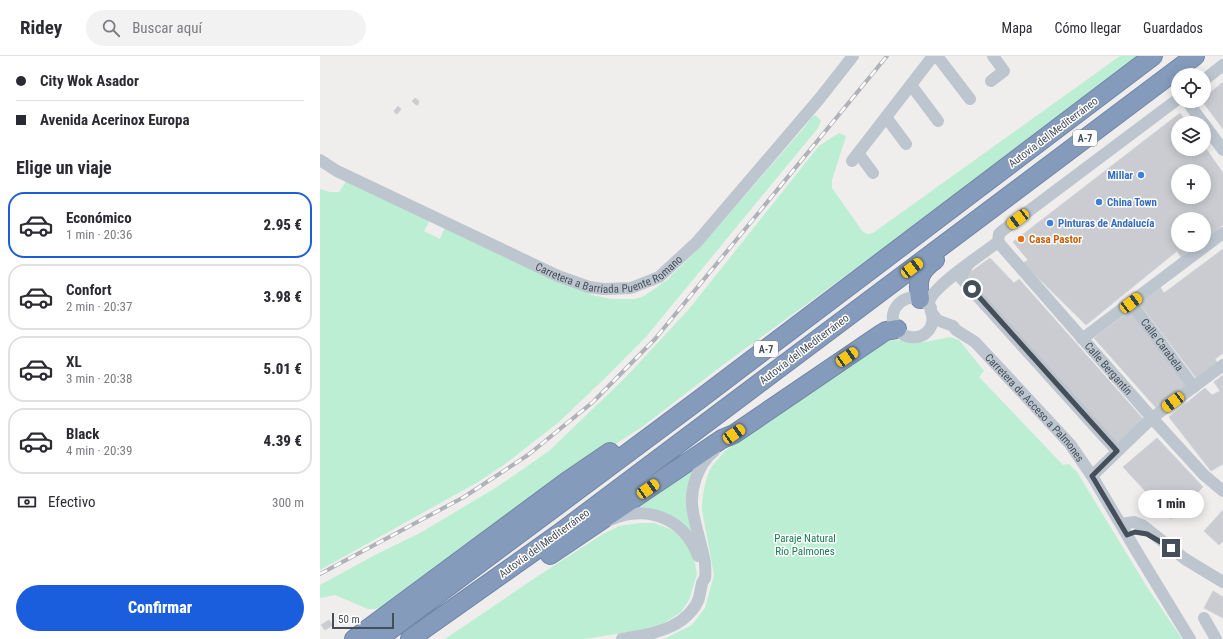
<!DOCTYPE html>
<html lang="es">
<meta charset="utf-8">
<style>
:root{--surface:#fff;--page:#f2f2f3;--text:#2b2b33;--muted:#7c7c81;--line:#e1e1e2;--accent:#1a5edd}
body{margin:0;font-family:"Roboto Condensed",sans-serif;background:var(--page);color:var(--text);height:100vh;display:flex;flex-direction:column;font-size:15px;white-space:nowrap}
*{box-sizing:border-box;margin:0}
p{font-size:13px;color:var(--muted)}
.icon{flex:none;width:22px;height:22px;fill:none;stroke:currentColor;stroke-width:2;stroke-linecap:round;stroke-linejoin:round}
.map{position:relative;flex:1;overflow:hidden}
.details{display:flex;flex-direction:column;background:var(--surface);width:320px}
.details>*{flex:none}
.guide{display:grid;align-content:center;height:88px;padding:0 16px;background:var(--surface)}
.controls{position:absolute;left:851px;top:12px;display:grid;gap:8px}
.controls a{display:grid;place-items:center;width:40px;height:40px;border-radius:50%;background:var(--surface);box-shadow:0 2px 10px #0003;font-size:20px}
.scale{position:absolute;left:12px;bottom:10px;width:62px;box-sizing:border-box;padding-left:4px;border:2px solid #454f5a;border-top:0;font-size:11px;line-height:14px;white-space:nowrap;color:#454f5a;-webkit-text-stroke:3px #fff;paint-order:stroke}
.end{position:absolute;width:18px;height:18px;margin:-9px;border:5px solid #454f5a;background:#fff;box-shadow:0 0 0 2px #fff}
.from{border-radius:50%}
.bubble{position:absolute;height:28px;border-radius:14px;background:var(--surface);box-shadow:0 2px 10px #0003;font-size:13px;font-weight:800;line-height:28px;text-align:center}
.car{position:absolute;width:12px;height:24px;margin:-12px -6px;border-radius:5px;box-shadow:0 0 3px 1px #0007;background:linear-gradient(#f5c518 24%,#345 0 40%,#f5c518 0 76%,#345 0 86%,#f5c518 0)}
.guide b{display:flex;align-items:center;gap:14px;height:38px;font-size:15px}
.guide b+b{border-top:1px solid var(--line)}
.guide i{width:10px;height:10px;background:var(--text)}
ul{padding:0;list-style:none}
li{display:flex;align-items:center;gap:12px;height:66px;margin:0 8px 6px;padding:0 8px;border:2px solid var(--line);border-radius:16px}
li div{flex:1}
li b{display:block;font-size:15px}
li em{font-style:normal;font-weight:800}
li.on{border-color:var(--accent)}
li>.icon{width:36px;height:36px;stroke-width:1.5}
h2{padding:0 16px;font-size:18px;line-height:48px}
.pay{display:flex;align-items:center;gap:10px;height:44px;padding:0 16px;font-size:15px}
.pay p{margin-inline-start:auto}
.action{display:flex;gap:8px;margin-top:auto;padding:8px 16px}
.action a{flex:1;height:46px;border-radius:24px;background:var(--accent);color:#fff;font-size:16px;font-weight:800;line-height:46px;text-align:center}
header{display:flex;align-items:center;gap:24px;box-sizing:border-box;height:56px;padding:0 20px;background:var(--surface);border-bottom:1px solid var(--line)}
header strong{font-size:19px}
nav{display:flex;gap:22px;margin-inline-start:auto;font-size:14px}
.search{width:280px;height:36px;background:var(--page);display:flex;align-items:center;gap:10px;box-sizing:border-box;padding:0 14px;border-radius:22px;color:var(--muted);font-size:15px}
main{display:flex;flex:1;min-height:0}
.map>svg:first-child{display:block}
.green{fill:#bbeed3}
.building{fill:#caccd2;stroke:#d1d3d9;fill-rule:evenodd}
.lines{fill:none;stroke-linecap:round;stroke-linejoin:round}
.highway-casing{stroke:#7086a8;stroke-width:20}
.minor{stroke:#bdc6cf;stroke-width:12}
.highway{stroke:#859bbc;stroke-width:18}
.rail-casing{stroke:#afb2b8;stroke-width:4}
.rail{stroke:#fff;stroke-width:2.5;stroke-dasharray:8;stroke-linecap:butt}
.route{stroke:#454f5a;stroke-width:5}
.shop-dot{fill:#3f7fe0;stroke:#fff;stroke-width:1.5}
.food-dot{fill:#e8710a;stroke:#fff;stroke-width:1.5}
.labels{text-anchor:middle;stroke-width:3;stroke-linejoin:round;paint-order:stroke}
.shield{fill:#fff;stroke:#7d848c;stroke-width:1}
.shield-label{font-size:10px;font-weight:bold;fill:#454f5a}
.street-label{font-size:11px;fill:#454f5a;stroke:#fff}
.shop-label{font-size:11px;font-weight:bold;fill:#366cbe;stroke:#fff;text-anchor:start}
.food-label{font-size:11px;font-weight:bold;fill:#c56008;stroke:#fff;text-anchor:start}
.park-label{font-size:11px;fill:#177b51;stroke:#fff}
</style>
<header>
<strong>Ridey</strong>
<div class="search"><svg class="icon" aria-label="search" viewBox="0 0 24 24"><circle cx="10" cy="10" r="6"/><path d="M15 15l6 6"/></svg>Buscar aquí</div>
<nav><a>Mapa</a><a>Cómo llegar</a><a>Guardados</a></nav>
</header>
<main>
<section class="details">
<div class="guide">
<b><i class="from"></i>City Wok Asador</b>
<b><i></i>Avenida Acerinox Europa</b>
</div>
<h2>Elige un viaje</h2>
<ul>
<li class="on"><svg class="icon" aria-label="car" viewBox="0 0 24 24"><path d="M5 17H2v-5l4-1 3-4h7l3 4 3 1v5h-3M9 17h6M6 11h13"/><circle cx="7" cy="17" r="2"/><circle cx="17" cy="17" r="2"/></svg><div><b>Económico</b><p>1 min · 20:36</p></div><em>2.95 €</em></li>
<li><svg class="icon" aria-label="car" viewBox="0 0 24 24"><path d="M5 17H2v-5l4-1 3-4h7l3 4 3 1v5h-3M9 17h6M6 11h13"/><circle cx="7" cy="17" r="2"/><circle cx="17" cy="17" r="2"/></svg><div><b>Confort</b><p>2 min · 20:37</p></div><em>3.98 €</em></li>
<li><svg class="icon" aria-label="car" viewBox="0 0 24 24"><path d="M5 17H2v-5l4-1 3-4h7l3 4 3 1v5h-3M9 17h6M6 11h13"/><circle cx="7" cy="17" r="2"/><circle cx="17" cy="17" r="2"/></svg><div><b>XL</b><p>3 min · 20:38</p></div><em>5.01 €</em></li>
<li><svg class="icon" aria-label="car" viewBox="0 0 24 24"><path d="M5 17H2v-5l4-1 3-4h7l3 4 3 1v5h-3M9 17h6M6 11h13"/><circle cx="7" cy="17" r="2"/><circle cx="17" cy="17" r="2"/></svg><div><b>Black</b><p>4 min · 20:39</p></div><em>4.39 €</em></li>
</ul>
<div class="pay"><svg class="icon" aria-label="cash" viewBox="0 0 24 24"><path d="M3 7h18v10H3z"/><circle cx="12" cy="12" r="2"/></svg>Efectivo<p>300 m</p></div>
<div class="action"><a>Confirmar</a></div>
</section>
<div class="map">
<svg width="903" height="583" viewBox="0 0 903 583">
<rect width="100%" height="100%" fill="#f0eded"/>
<path class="green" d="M 800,0 L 818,0 L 561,194 L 404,308 L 322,371 L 294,389 L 64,550 L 56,553 L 48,553 L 15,539 L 0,542 L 0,529 L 55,499 L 100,477 L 177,431 L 229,395 L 306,321 L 369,253 L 499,90 L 519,77 L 526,80 L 512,124 L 512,132 L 543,176 L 548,178 L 553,177 Z
M 495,59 L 501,64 L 498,72 L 325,282 L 284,323 L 239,366 L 185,408 L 158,426 L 0,514 L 0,133 L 10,136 L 19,136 L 27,124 L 110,164 L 104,175 L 120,183 L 125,171 L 260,232 L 272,239 L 291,243 L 315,243 L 324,240 L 347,224 L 383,188 L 482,74 L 492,61 Z
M 630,281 L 639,284 L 664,315 L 659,321 L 743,409 L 749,408 L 757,416 L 827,531 L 862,583 L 344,583 L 372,569 L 385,552 L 394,519 L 382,454 C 382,440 385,422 392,410 C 396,405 401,400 405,395 L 560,289 L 573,284 L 605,286 Z
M 379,405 L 375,481 L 310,454 Z
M 319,467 L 334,467 L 350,473 L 362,481 L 373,498 L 377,518 L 369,544 L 361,556 L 342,568 L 316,575 L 264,583 L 125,583 L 218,520 L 283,478 L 299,470 Z"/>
<path class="building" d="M 903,26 L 903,73 L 882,45 L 884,45 L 884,42 Z
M 95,42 L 99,45 L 98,49 L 96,49 L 92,45 Z
M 78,50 L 81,53 L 78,57 L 76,58 L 74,55 Z
M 860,57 L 867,67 L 858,67 L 858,93 L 884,93 L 884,90 L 903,117 L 903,169 L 884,184 L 884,163 L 858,163 L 858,189 L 877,189 L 861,201 L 857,195 L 766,269 L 703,207 L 708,204 L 693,186 ZM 858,115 L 884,115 L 884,141 L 858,141 Z
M 903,193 L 903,297 L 895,303 L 898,308 L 877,323 L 819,247 L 840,231 L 844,237 Z
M 670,202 L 694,227 L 699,223 L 824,364 L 796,390 L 649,225 L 649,217 Z
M 811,254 L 868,330 L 838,354 L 774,282 Z
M 903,319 L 903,408 L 891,415 L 849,361 L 885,332 L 892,339 L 900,335 L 894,326 Z
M 837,382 L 883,431 L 851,463 L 803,411 Z
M 903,454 L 903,485 L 899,489 L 884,475 Z
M 893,535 L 903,541 L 903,562 L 884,552 Z
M 9,564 L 13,569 L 5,574 L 1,569 Z"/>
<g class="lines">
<defs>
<path id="highway" d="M 600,243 C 597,224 599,215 615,204
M 230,499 L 402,383 L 414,378 L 561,278 L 566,275 L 577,273
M 34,583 L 246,426 L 290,396
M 58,583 L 380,343 L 833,0
M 90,583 L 237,479 L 875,0"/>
</defs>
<use href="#highway" class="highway-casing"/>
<g class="minor">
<path d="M 617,0 L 650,43"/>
<path d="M 884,24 L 903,9"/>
<path d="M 671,25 L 684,15 L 673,0"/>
<path d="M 591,29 L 618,65"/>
<path d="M 867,45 L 883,67"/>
<path d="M 566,61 L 586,88"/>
<path d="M 884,68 L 903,94"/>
<path d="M 538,97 L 553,117"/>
<path id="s1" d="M 0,104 L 17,115 L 238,220 L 269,231 L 284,233 L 311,232 L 339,221 L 377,186 L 500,42 L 533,0"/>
<path d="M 532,105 L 613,0"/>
<path id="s2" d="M 678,186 L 832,362 L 884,419 L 903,435"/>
<path d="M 647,210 L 641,222 L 797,395"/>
<path id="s3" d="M 811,247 L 874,331"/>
<path d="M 611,252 C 593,226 560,254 578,274 C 585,283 600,284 608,275 C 619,262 606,252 610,243 C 618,227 662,198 678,186 L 679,178 L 682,175 L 858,43"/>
<path id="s4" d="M 612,257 L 617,264 L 633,270 L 636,274 L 655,286 L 750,388 L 772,420 L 820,501 L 870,583"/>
<path d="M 762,283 L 903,177"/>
<path d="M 772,420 L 832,362 L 903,309"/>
<path d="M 290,464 C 327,448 364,462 378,500"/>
<path d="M 801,468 L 814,466 L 822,469 L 865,503 L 903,526"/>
<path d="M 884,562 L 896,583"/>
<path d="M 302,583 C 318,580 336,578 352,570 C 363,565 375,554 379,542 C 380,537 381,532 382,527 C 383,525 384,524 385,522 C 386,518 385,510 385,507 C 382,490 376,473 373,456 C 369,435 377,409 394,395"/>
</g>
<use href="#highway" class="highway"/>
<defs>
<path id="rail" d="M 0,518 L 144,441 L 208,399 L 273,346 L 335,283 L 567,0"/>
</defs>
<use href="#rail" class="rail-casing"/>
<use href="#rail" class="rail"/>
</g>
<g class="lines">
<path class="route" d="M 652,233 L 797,395 L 772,420 L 807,479 L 815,476 L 827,478 L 851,492"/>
</g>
<g class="shop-dot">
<circle cx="821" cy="119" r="4"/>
<circle cx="779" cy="146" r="4"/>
<circle cx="730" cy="167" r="4"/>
</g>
<circle class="food-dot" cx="701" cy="183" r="4"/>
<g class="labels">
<g class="shield">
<rect x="753" y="74" width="24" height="16" rx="3"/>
<rect x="434" y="285" width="24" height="16" rx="3"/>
</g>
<g class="shield-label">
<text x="765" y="86">A-7</text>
<text x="446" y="297">A-7</text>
</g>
<g class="street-label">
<text transform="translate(733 76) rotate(-37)" y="4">Autovía del Mediterráneo</text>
<text dy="4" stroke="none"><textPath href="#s1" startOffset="320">Carretera a Barriada Puente Romano</textPath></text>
<text dy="4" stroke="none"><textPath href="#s3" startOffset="52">Calle Carabela</textPath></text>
<text transform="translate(484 293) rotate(-37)" y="4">Autovía del Mediterráneo</text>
<text dy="4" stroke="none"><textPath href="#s2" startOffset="168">Calle Bergantín</textPath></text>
<text dy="4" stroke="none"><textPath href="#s4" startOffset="142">Carretera de Acceso a Palmones</textPath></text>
<text transform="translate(224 487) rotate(-36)" y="4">Autovía del Mediterráneo</text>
</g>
<g class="shop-label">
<text x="813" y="123" text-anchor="end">Millar</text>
<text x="787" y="150">China Town</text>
<text x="738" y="171">Pinturas de Andalucía</text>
</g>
<g class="food-label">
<text x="709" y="187">Casa Pastor</text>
</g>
<g class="park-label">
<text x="485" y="486">Paraje Natural<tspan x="485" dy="13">Río Palmones</tspan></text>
</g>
</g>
</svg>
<div class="controls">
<a><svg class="icon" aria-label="locate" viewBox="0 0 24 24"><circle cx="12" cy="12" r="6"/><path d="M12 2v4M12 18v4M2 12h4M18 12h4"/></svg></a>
<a><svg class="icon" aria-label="layers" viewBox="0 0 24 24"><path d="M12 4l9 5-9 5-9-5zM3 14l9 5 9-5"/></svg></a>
<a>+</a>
<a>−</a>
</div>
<div class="scale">50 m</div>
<i class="end from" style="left:652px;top:233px"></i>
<i class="end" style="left:851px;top:492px"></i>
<div class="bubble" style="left:818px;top:434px;width:66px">1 min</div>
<i class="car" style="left:698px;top:163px;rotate:233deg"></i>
<i class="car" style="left:592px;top:212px;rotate:53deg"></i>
<i class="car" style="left:811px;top:247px;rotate:53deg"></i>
<i class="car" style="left:527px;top:301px;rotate:56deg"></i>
<i class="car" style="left:853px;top:346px;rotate:233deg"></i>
<i class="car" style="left:414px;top:378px;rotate:56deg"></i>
<i class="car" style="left:328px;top:433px;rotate:56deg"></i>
</div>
</main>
